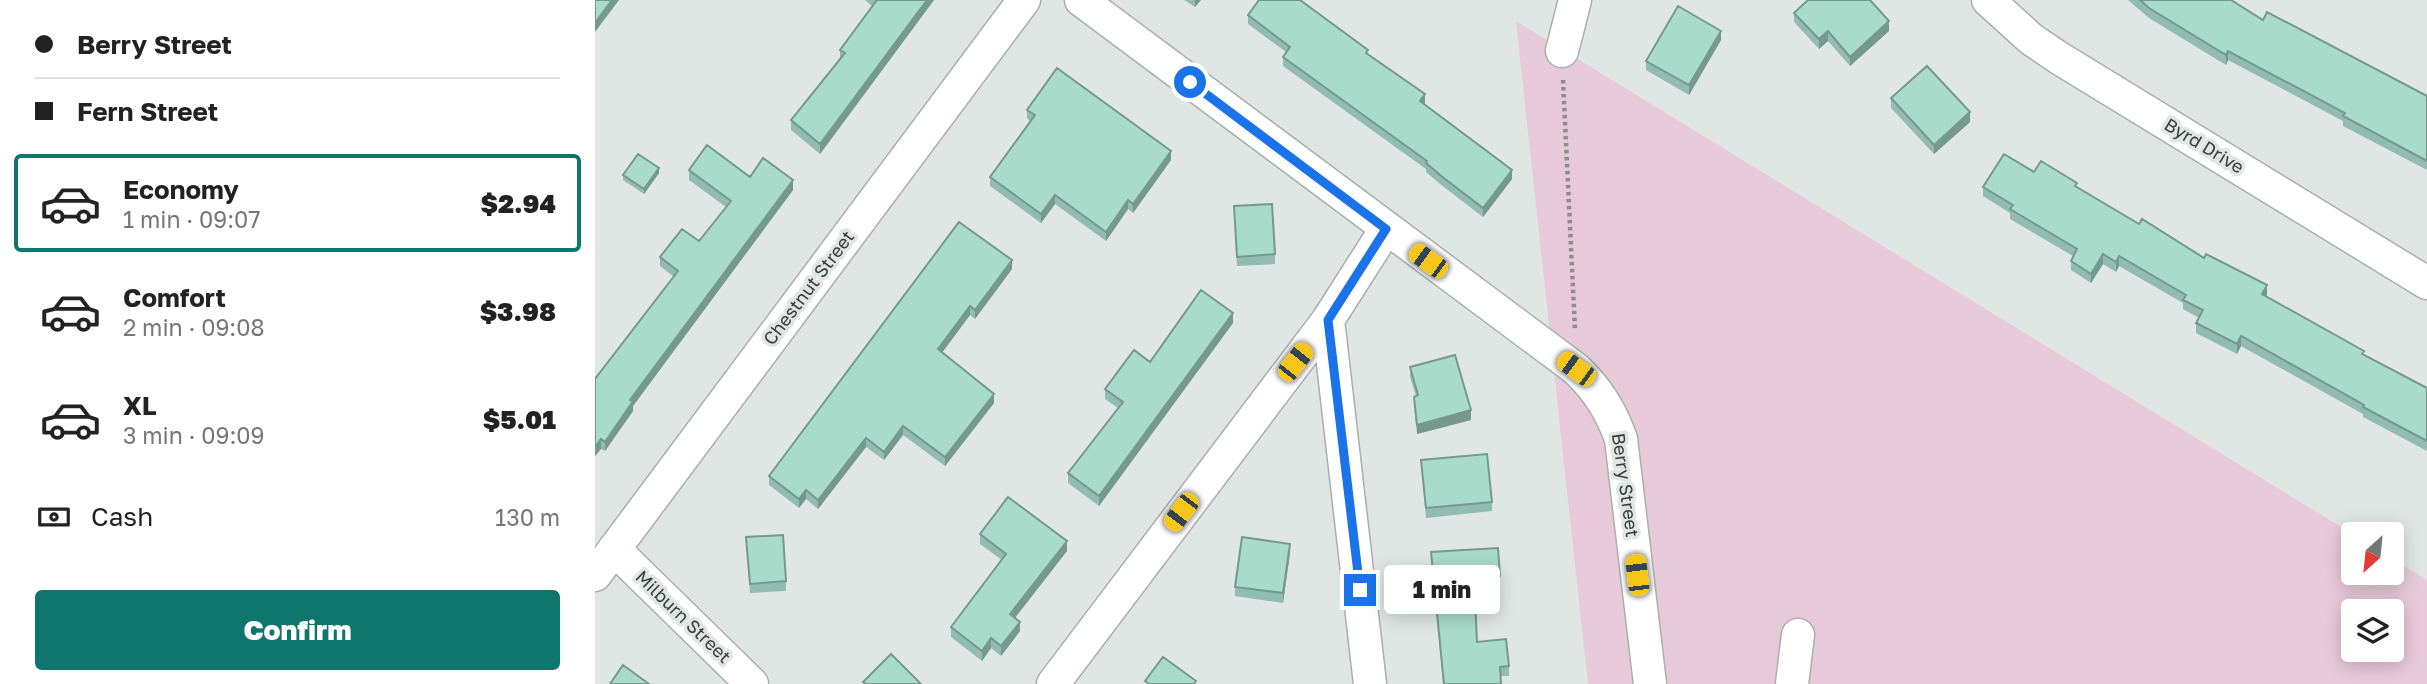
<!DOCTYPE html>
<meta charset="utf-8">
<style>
:root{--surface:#fff;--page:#f2f2f2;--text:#222;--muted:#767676;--line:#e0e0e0;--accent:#0f766e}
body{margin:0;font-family:"Golos Text",sans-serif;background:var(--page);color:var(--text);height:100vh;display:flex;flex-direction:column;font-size:26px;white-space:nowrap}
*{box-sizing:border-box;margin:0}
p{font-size:23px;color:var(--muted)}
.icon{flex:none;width:38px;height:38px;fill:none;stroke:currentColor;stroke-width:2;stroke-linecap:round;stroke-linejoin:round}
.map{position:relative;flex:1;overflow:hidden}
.details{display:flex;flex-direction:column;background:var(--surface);width:595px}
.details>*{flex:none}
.hud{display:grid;align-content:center;height:154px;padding:0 35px;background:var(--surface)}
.needle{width:46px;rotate:207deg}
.tools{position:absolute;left:1746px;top:522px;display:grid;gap:14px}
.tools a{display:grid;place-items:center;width:63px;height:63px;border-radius:7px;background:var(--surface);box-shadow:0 4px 18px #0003;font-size:35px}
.end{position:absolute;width:32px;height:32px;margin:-16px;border:9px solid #1a73e8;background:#fff;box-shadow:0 0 0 4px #fff}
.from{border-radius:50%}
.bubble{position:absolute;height:49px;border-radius:7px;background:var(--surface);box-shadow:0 4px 18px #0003;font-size:23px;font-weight:800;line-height:49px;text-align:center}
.car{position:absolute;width:21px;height:42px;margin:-21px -10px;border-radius:9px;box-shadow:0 0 5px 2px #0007;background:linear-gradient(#f5c518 24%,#345 0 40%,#f5c518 0 76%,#345 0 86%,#f5c518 0)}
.hud b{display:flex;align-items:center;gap:24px;height:66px;font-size:26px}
.hud b+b{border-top:2px solid var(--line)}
.hud i{width:18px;height:18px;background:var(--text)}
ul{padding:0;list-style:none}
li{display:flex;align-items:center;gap:21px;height:98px;margin:0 14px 10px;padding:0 21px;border:4px solid transparent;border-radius:7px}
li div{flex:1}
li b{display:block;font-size:26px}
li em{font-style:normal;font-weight:800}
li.selected{border-color:var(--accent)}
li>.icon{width:63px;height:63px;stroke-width:1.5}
.pay{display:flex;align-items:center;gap:18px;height:77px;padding:0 35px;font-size:26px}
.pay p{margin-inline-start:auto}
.cta{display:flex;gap:14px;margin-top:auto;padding:14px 35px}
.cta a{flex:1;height:80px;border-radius:7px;background:var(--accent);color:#fff;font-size:28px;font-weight:800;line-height:80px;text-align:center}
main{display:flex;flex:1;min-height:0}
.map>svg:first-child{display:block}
.park{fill:#e8c9d9;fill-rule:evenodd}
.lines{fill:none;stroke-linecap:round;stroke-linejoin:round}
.minor-casing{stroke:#aaafad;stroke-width:35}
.path{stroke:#8a8e8d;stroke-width:4.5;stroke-dasharray:3.5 3.5;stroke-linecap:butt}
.minor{stroke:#fff;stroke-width:32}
.wall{fill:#91bcaf}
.shaded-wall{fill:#76998e}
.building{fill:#a9dbcb;stroke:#76998e;stroke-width:2}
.route{stroke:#1a73e8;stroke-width:9}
.labels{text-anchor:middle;stroke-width:7;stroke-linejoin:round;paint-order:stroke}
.street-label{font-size:18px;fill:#3a3c3c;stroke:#e0e6e4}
</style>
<main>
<section class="details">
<div class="hud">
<b><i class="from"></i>Berry Street</b>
<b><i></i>Fern Street</b>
</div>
<ul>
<li class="selected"><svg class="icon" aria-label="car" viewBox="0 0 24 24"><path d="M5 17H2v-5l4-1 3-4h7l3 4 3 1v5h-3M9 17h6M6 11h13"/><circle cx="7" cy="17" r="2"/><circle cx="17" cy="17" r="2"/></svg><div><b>Economy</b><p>1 min · 09:07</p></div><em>$2.94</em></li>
<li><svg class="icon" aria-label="car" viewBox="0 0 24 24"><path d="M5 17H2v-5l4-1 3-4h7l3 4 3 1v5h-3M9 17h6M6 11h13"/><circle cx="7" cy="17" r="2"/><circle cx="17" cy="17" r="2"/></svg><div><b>Comfort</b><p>2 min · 09:08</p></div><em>$3.98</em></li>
<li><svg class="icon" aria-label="car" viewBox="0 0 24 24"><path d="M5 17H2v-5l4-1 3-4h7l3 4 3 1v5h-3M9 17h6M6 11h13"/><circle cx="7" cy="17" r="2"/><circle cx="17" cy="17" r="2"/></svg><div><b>XL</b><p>3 min · 09:09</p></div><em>$5.01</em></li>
</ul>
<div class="pay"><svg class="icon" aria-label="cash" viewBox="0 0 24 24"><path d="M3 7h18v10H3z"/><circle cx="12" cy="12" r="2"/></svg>Cash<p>130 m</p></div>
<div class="cta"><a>Confirm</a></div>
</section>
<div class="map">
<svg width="1832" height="684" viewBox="0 0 1832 684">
<rect width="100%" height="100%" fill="#e0e6e4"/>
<path class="park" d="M 921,21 L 1759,535 L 1759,572 L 1797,572 L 1797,558 L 1832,580 L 1832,684 L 993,684 ZM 1759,611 L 1797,611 L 1797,649 L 1759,649 Z"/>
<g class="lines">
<defs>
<path id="minor" d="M 486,0 L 981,369 C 1003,390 1016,411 1026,439 L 1055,684
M 1393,0 L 1436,39 L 1464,58 L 1832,283
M 967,51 L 980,0
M 733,320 L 775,684
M 19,549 L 157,684
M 0,575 L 429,0
M 458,684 L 733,320 L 791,229
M 1197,684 L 1203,635"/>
</defs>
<use href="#minor" class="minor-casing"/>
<path class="path" d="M 968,80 L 980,330"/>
<use href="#minor" class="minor"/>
</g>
<path class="wall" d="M 270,0 L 339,0 L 225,154 L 196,130 L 196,120 L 245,59 L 245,50 L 278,7 Z
M 589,0 L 606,0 L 600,7 Z
M 1533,0 L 1636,0 L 1668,20 L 1832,96 L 1832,170 L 1748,126 L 1748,121 L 1633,60 L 1631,65 L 1554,18 Z
M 1199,13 L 1294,31 L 1255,66 L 1233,41 L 1224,49 L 1199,22 Z
M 653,15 L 773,55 L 917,179 L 888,217 L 845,184 L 831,172 L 831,169 L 688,66 L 688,57 L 691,52 L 653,24 Z
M 1126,40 L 1094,95 L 1051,70 L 1051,61 Z
M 1296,98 L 1375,122 L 1339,154 L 1296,108 Z
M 432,110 L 576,160 L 538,213 L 533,209 L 511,241 L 460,204 L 446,223 L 395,186 L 395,177 L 435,121 L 432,118 Z
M 94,170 L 155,177 L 198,190 L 38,406 L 38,411 L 10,451 L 6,449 L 0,456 L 0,379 L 79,277 L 65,266 L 65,257 L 104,241 L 131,207 L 94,180 Z
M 1439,172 L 1482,187 L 1544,224 L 1609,258 L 1672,294 L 1671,296 L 1769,355 L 1832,388 L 1832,451 L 1768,417 L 1768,414 L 1646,346 L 1642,354 L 1601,333 L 1601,323 L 1604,318 L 1588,309 L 1588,303 L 1524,266 L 1521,272 L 1508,264 L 1496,283 L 1476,270 L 1476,261 L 1478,256 L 1415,219 L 1415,213 L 1388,196 L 1388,187 Z
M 64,173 L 49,194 L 28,180 L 28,175 Z
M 639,216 L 680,254 L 680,264 L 642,266 Z
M 417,269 L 380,319 L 375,315 L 347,353 L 399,403 L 350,466 L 308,435 L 289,460 L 271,447 L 223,509 L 211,499 L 204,508 L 174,485 L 174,476 Z
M 638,323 L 504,506 L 473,483 L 473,473 L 523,408 L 510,399 L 510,389 L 555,362 Z
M 815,367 L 876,420 L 822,434 L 819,406 L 819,397 L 821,396 L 815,377 Z
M 826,460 L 897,502 L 897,511 L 831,518 Z
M 385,534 L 472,551 L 420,618 L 425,631 L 406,656 L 396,648 L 387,661 L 356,637 L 356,627 L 407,560 L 385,544 Z
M 151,537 L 191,581 L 191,591 L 155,593 Z
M 836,552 L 905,576 L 905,586 L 879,588 L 882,642 L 914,666 L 914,676 L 906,676 L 906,684 L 848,684 Z
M 695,553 L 688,603 L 640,596 L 640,587 Z"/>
<path class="shaded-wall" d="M 17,0 L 24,0 L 0,32 L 0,23 Z
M 332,0 L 339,0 L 225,154 L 225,144 Z
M 600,0 L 606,0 L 600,7 Z
M 1294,21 L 1294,31 L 1255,66 L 1255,57 Z
M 1126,31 L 1126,40 L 1094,95 L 1094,85 Z
M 1233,31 L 1233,41 L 1224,49 L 1224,39 Z
M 1633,51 L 1633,60 L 1631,65 L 1631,55 Z
M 830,94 L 830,103 L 825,110 L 825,101 Z
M 1375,112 L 1375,122 L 1339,154 L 1339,145 Z
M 576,151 L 576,160 L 538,213 L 538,204 Z
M 64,168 L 64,173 L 49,194 L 49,189 Z
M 917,170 L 917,179 L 888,217 L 888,208 Z
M 198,180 L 198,190 L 38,406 L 38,411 L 10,451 L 10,442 L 35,400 Z
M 460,195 L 460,204 L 446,223 L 446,214 Z
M 533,200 L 533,209 L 511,241 L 511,232 Z
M 1508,254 L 1508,264 L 1496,283 L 1496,274 Z
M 1524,256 L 1524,266 L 1521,272 L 1521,262 Z
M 417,260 L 417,269 L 380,319 L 380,310 Z
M 1672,285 L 1672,294 L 1667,304 L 1667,294 Z
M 375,306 L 375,315 L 343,358 L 343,349 Z
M 638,313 L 638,323 L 504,506 L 504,496 Z
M 1646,336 L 1646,346 L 1642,354 L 1642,344 Z
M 399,394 L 399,403 L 350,466 L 350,457 Z
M 876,410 L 876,420 L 822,434 L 822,425 Z
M 308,426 L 308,435 L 289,460 L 289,452 Z
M 271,438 L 271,447 L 223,509 L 223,500 Z
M 6,439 L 6,449 L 0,456 L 0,447 Z
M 211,490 L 211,499 L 204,508 L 204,499 Z
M 472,541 L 472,551 L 415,624 L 415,614 Z
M 695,544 L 695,553 L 688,603 L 688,593 Z
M 425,622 L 425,631 L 406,656 L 406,646 Z
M 396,638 L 396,648 L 387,661 L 387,651 Z"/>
<path class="building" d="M 0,0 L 17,0 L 0,23 Z
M 282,0 L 332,0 L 225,144 L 196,120 L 250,53 L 245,50 Z
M 664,0 L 705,0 L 773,50 L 771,53 L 830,94 L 825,101 L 917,170 L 888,208 L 845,175 L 831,163 L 832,161 L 688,57 L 695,47 L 653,15 Z
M 1213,0 L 1275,0 L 1294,21 L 1255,57 L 1233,31 L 1224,39 L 1199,13 Z
M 1545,0 L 1636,0 L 1668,20 L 1672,12 L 1832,96 L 1832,161 L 1748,116 L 1750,113 L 1633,51 L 1631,55 L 1554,8 Z
M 1083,6 L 1126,31 L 1094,85 L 1051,61 Z
M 1332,66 L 1375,112 L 1339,145 L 1296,98 Z
M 462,68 L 576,151 L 538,204 L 533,200 L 511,232 L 460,195 L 446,214 L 395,177 L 440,115 L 432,110 Z
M 112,145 L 155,177 L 168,158 L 198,180 L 35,400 L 38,401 L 10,442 L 6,439 L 0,447 L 0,379 L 83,271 L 65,257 L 87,229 L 104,241 L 136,201 L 94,170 Z
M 43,154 L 64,168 L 49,189 L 28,175 Z
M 1409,154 L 1439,172 L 1446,161 L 1482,183 L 1480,186 L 1544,224 L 1547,219 L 1609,258 L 1611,254 L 1672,285 L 1667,294 L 1769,351 L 1767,354 L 1832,388 L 1832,441 L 1768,407 L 1769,405 L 1646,336 L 1642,344 L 1601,323 L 1608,310 L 1588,300 L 1591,295 L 1524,256 L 1521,262 L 1508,254 L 1496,274 L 1476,261 L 1482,249 L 1415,209 L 1418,205 L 1388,187 Z
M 677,204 L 680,254 L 642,257 L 639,206 Z
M 364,222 L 417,260 L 380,310 L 375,306 L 343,349 L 399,394 L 350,457 L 308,426 L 289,452 L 271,438 L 223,500 L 211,490 L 204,499 L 174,476 Z
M 606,290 L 638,313 L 504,496 L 473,473 L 528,402 L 510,389 L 539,350 L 555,362 Z
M 860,355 L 876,410 L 822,425 L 819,397 L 823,395 L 815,367 Z
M 892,454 L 897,502 L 831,508 L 826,460 Z
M 413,497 L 472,541 L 415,614 L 425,622 L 406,646 L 396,638 L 387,651 L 356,627 L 411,554 L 385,534 Z
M 188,535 L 191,581 L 155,584 L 151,537 Z
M 647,537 L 695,544 L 688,593 L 640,587 Z
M 903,548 L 905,576 L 879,578 L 882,642 L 911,639 L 914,666 L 905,667 L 906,684 L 849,684 L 836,552 Z
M 296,654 L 326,684 L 271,684 L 268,682 Z
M 568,657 L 601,681 L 599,684 L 554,684 L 550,681 Z
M 28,665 L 54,684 L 15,684 Z"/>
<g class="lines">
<path class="route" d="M 595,82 L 791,229 L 733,320 L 765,590"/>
</g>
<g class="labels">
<g class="street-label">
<text transform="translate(1609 146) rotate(31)" y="6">Byrd Drive</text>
<text transform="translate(214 288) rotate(-53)" y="6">Chestnut Street</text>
<text transform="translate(1030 485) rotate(82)" y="6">Berry Street</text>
<text transform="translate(88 617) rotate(44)" y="6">Milburn Street</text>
</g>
</g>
</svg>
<div class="tools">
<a><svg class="needle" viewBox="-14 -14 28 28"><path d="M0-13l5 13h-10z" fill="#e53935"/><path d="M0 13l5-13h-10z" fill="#767676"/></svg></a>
<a><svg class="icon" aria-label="layers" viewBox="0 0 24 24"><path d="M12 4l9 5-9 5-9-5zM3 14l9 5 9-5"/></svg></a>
</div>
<i class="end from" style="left:595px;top:82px"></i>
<i class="end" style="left:765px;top:590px"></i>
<div class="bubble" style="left:789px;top:565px;width:116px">1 min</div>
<i class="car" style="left:833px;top:261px;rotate:306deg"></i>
<i class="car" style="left:700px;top:362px;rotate:38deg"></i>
<i class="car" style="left:981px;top:369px;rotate:306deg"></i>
<i class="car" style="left:586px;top:512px;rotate:217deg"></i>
<i class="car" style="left:1042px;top:575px;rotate:353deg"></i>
</div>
</main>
